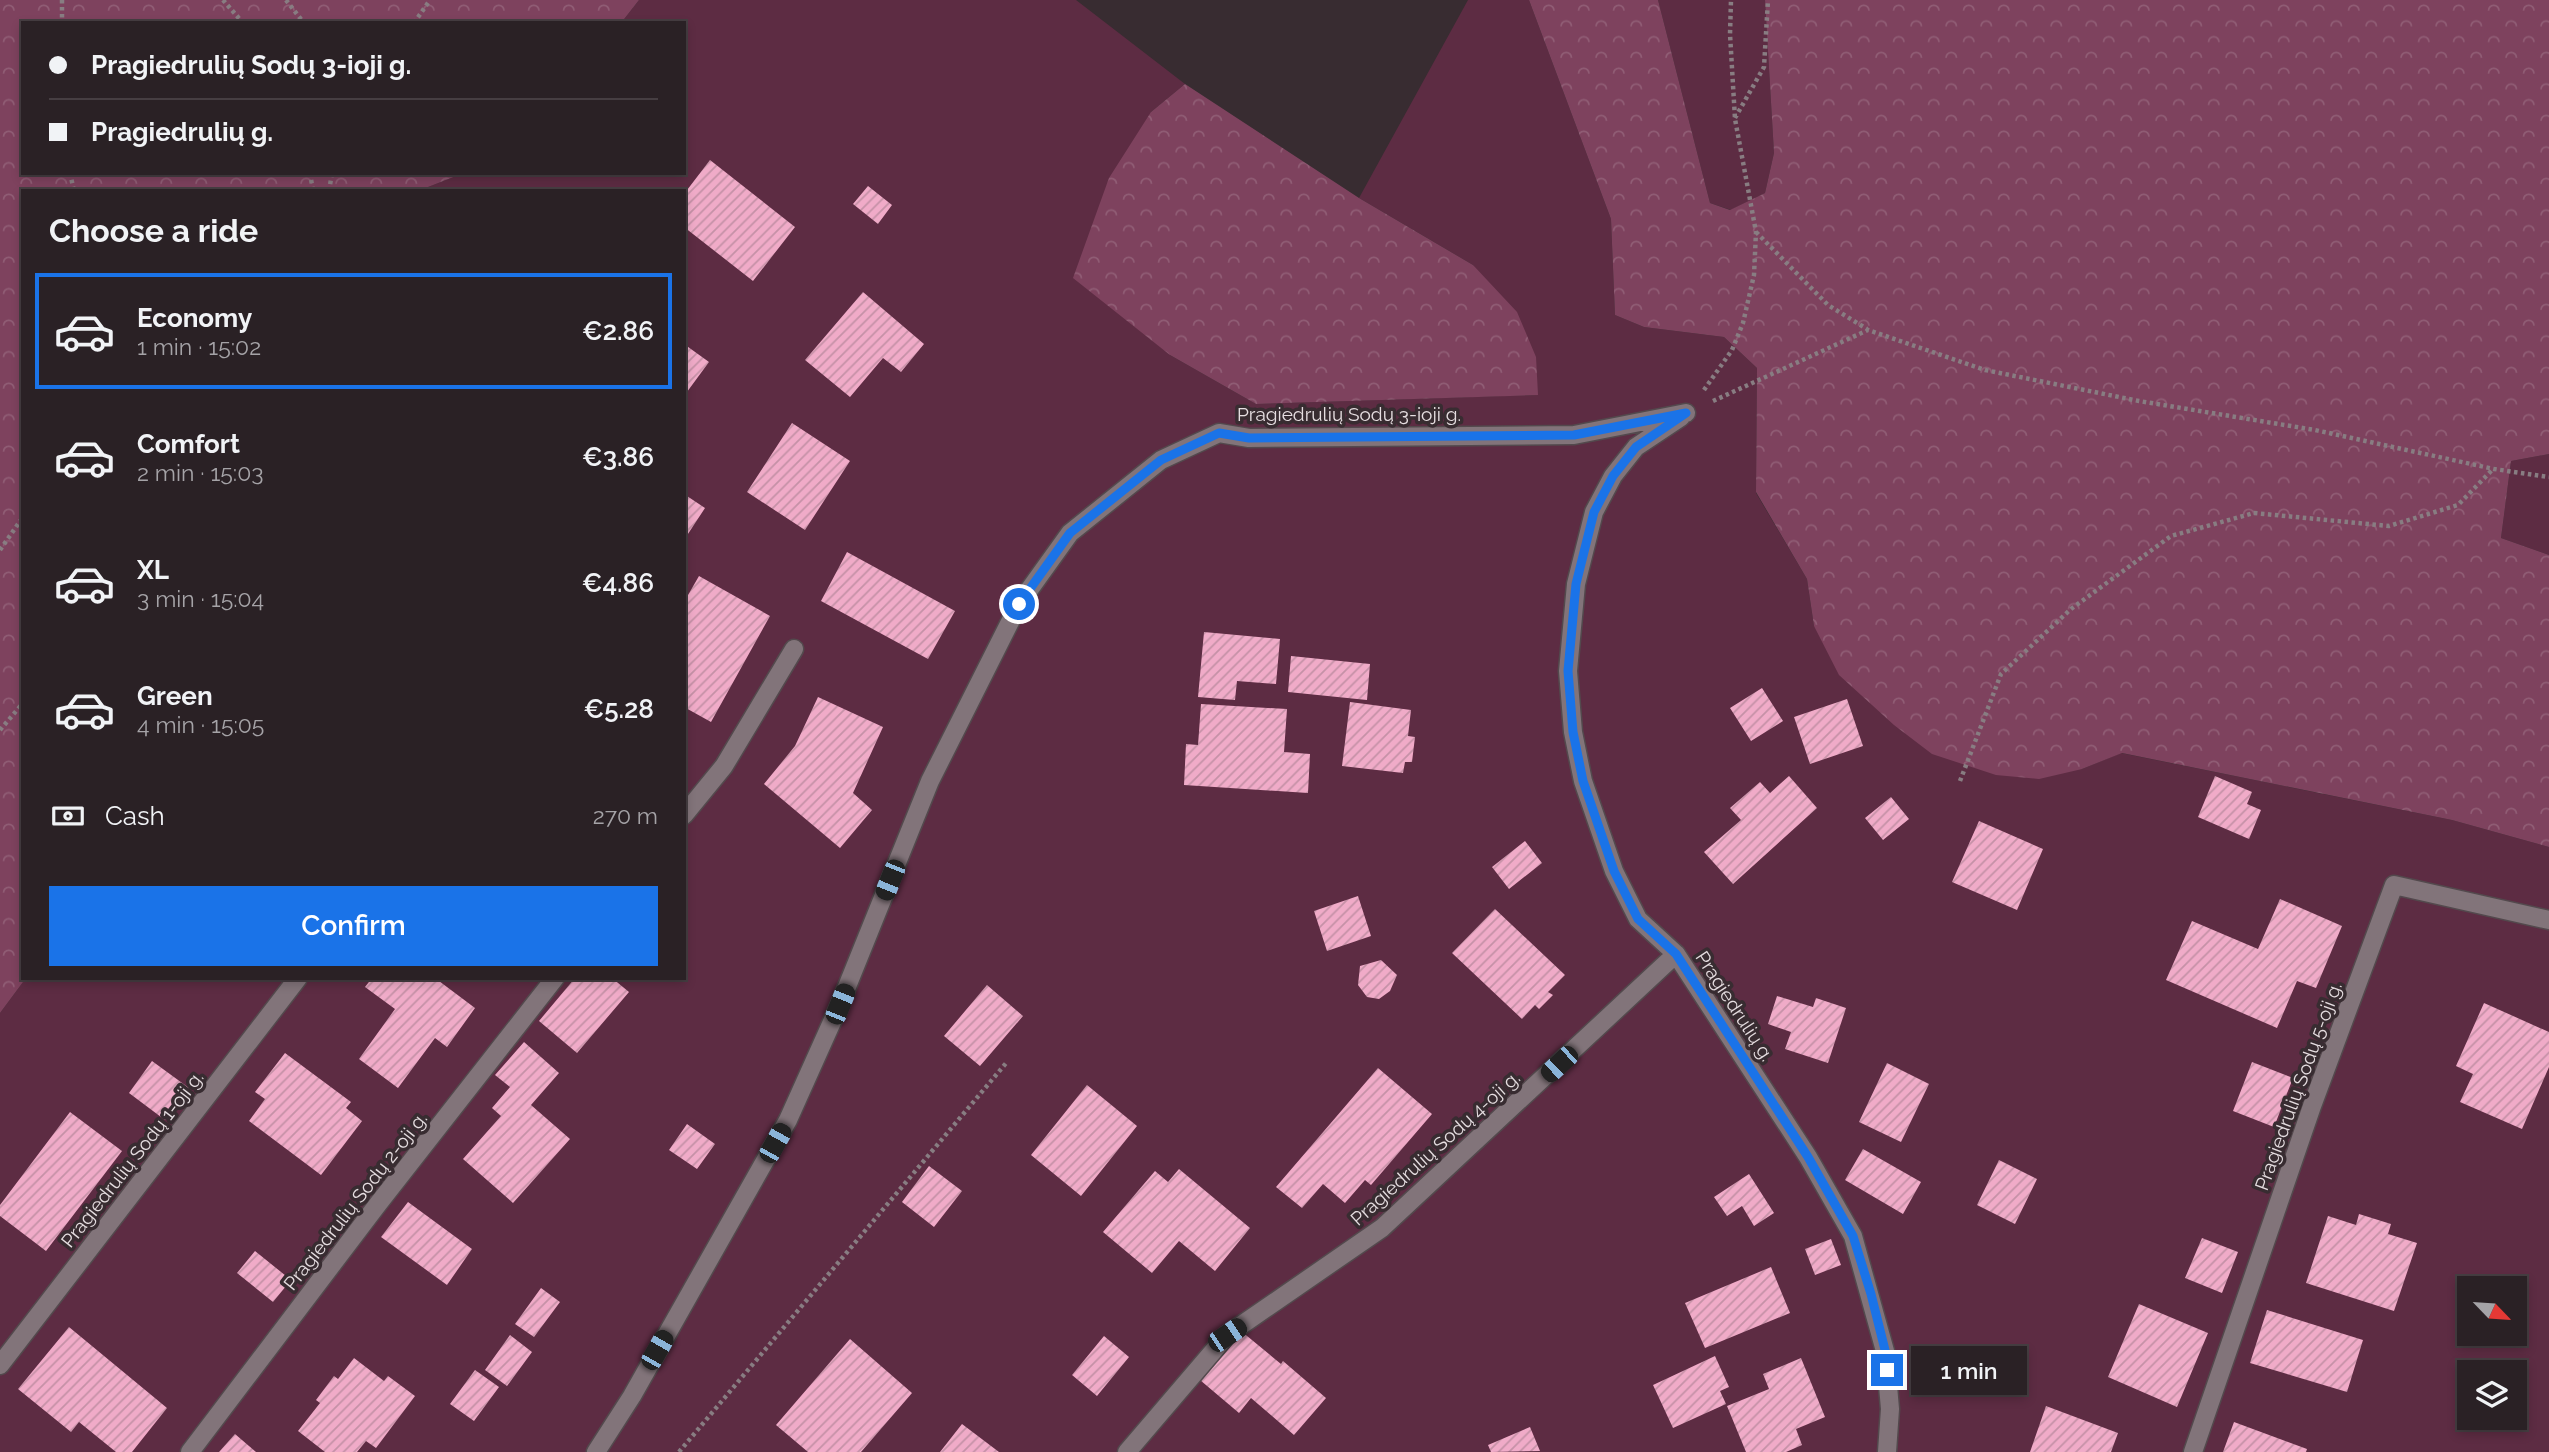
<!DOCTYPE html>
<meta charset="utf-8">
<style>
:root{--surface:#2a2125;--page:#362e32;--text:#f1f3f6;--muted:#a5a3a7;--line:#463e42;--accent:#1a73e8}
body{margin:0;font-family:Raleway,sans-serif;background:var(--page);color:var(--text);height:100vh;display:flex;flex-direction:column;font-size:26px;white-space:nowrap}
*{box-sizing:border-box;margin:0}
p{font-size:23px;color:var(--muted)}
.icon{flex:none;width:38px;height:38px;fill:none;stroke:currentColor;stroke-width:2;stroke-linecap:round;stroke-linejoin:round}
.map{position:relative;flex:1;overflow:hidden}
.side{position:absolute;left:21px;top:189px;width:665px;height:791px;display:flex;flex-direction:column;background:var(--surface);border-radius:0px;box-shadow:0 4px 10px #0003,0 0 0 2px var(--line)}
.side>*{flex:none}
.top-card{position:absolute;left:21px;top:21px;width:665px;height:154px;border-radius:0px;box-shadow:0 4px 10px #0003,0 0 0 2px var(--line);display:grid;align-content:center;height:154px;padding:0 28px;background:var(--surface)}
.needle{width:46px;rotate:115deg}
.buttons{position:absolute;left:2457px;top:1276px;display:grid;gap:14px}
.buttons a{display:grid;place-items:center;width:70px;height:70px;border-radius:0px;background:var(--surface);box-shadow:0 4px 10px #0003,0 0 0 2px var(--line);font-size:35px}
.end{position:absolute;width:32px;height:32px;margin:-16px;border:9px solid #1a73e8;background:#fff;box-shadow:0 0 0 4px #fff}
.from{border-radius:50%}
.bubble{position:absolute;height:49px;border-radius:0px;background:var(--surface);box-shadow:0 4px 10px #0003,0 0 0 2px var(--line);font-size:23px;font-weight:600;line-height:49px;text-align:center}
.car{position:absolute;width:21px;height:42px;margin:-21px -10px;border-radius:9px;box-shadow:0 0 5px 2px #0007;background:linear-gradient(#222 24%,#8ab4d8 0 40%,#222 0 76%,#8ab4d8 0 86%,#222 0)}
.top-card b{display:flex;align-items:center;gap:24px;height:66px;font-size:26px}
.top-card b+b{border-top:2px solid var(--line)}
.top-card i{width:18px;height:18px;background:var(--text)}
ul{padding:0;list-style:none}
li{display:flex;align-items:center;gap:21px;height:116px;margin:0 14px 10px;padding:0 14px;border:4px solid transparent;border-radius:0px}
li div{flex:1}
li b{display:block;font-size:26px}
li em{font-style:normal;font-weight:600}
li.selected{border-color:var(--accent)}
li>.icon{width:63px;height:63px;stroke-width:1.5}
h2{padding:0 28px;font-size:32px;line-height:84px}
.pay{display:flex;align-items:center;gap:18px;height:77px;padding:0 28px;font-size:26px}
.pay p{margin-inline-start:auto}
.action{display:flex;gap:14px;margin-top:auto;padding:14px 28px}
.action a{flex:1;height:80px;border-radius:0px;background:var(--accent);color:#fff;font-size:28px;font-weight:600;line-height:80px;text-align:center}
.map>svg:first-child{display:block}
.green{fill:#5d2c43;fill-rule:evenodd}
.forest{fill:url(#forest-crowns)}
.building{fill:url(#building-hatch)}
.lines{fill:none;stroke-linecap:round;stroke-linejoin:round}
.minor-casing{stroke:#53494d;stroke-width:21}
.path{stroke:#887d82;stroke-width:4.5;stroke-dasharray:3.5 3.5;stroke-linecap:butt}
.minor{stroke:#82747a;stroke-width:18}
.route{stroke:#1a73e8;stroke-width:9}
.labels{text-anchor:middle;stroke-width:7;stroke-linejoin:round;paint-order:stroke}
.street-label{font-size:19px;fill:#e6dee1;stroke:#382c31}
</style>
<div class="map">
<svg width="2549" height="1452" viewBox="0 0 2549 1452">
<defs>
<pattern id="forest-crowns" width="20" height="18" patternUnits="userSpaceOnUse" patternTransform="scale(1.75)"><rect width="20" height="18" fill="#7e425e"/><path d="M2 6a3 3 0 1 1 6 0M12 15a3 3 0 1 1 6 0" fill="none" stroke="#905d75"/></pattern>
<pattern id="building-hatch" width="6" height="6" patternUnits="userSpaceOnUse" patternTransform="scale(1.75)"><rect width="6" height="6" fill="#f0abc8"/><path d="M-1 1l2-2M0 6l6-6M5 7l2-2" fill="none" stroke="#c591a7"/></pattern>
</defs>
<rect width="100%" height="100%" fill="#382c31"/>
<path class="green" d="M 639,0 L 1076,0 L 1185,84 L 1151,112 L 1170,355 L 1256,404 L 1537,395 L 1473,265 L 1359,198 L 1468,0 L 1529,0 L 1611,219 L 1615,315 L 1644,327 L 1724,337 L 1757,368 L 1756,493 L 1807,579 L 1814,626 L 2082,769 L 2121,753 L 2452,820 L 2549,847 L 2549,1452 L 0,1452 L 0,1013 L 26,978 L 684,978 L 684,191 L 427,191 L 428,187 L 464,173 L 684,173 L 684,23 L 621,23 ZM 2469,1288 L 2515,1288 L 2515,1334 L 2469,1334 ZM 2469,1372 L 2515,1372 L 2515,1418 L 2469,1418 Z
M 1658,0 L 1765,0 L 1774,153 L 1765,193 L 1731,210 L 1710,203 Z
M 2549,454 L 2549,555 L 2501,538 L 2511,461 Z"/>
<path class="forest" d="M 0,0 L 639,0 L 621,23 L 23,23 L 23,173 L 464,173 L 428,187 L 427,191 L 23,191 L 23,978 L 26,978 L 0,1013 Z
M 1529,0 L 1658,0 L 1710,203 L 1730,210 L 1765,193 L 1774,153 L 1765,0 L 2549,0 L 2549,454 L 2511,461 L 2501,538 L 2549,555 L 2549,847 L 2452,820 L 2122,753 L 2082,769 L 2039,779 L 1996,775 L 1932,754 L 1894,725 L 1839,675 L 1814,626 L 1807,579 L 1756,492 L 1757,368 L 1724,337 L 1644,327 L 1615,315 L 1611,219 Z
M 1185,84 L 1359,198 L 1473,265 L 1517,312 L 1536,357 L 1538,395 L 1256,404 L 1170,355 L 1073,278 L 1109,178 L 1151,112 Z"/>
<path class="building" d="M 710,160 L 795,227 L 753,281 L 684,227 L 684,194 Z
M 868,186 L 892,205 L 878,224 L 853,204 Z
M 863,292 L 924,344 L 901,372 L 883,358 L 850,397 L 805,360 Z
M 684,344 L 709,362 L 684,396 Z
M 792,423 L 850,461 L 805,530 L 747,492 Z
M 684,494 L 705,508 L 686,537 L 684,535 Z
M 847,552 L 955,611 L 928,659 L 821,601 Z
M 699,576 L 770,616 L 711,722 L 684,707 L 684,602 Z
M 1204,632 L 1280,639 L 1276,684 L 1237,681 L 1235,700 L 1198,697 Z
M 1291,656 L 1370,664 L 1367,700 L 1288,692 Z
M 1762,688 L 1783,721 L 1751,741 L 1730,708 Z
M 818,697 L 883,727 L 853,793 L 872,810 L 840,848 L 764,784 L 795,746 Z
M 1847,699 L 1863,746 L 1810,764 L 1794,717 Z
M 1350,702 L 1411,710 L 1408,736 L 1415,737 L 1412,762 L 1405,762 L 1403,773 L 1342,766 Z
M 1201,704 L 1287,709 L 1284,752 L 1310,754 L 1308,793 L 1184,785 L 1186,744 L 1198,745 Z
M 1789,776 L 1817,808 L 1733,884 L 1704,852 L 1741,820 L 1730,808 L 1760,782 L 1770,793 Z
M 2215,776 L 2252,792 L 2247,804 L 2261,810 L 2249,839 L 2198,817 Z
M 1891,797 L 1909,819 L 1883,840 L 1865,818 Z
M 1979,821 L 2043,849 L 2017,910 L 1952,882 Z
M 1525,841 L 1542,863 L 1509,889 L 1492,867 Z
M 1358,896 L 1371,936 L 1327,951 L 1314,911 Z
M 2280,899 L 2342,926 L 2316,988 L 2297,981 L 2277,1028 L 2166,980 L 2192,921 L 2258,949 Z
M 1495,909 L 1565,975 L 1548,992 L 1553,995 L 1539,1009 L 1535,1005 L 1522,1019 L 1452,953 Z
M 1381,960 L 1397,975 L 1390,991 L 1379,999 L 1367,997 L 1358,985 L 1360,966 Z
M 372,978 L 435,978 L 475,1008 L 447,1047 L 435,1038 L 398,1088 L 359,1059 L 395,1009 L 365,987 Z
M 575,978 L 612,978 L 629,992 L 577,1053 L 539,1021 Z
M 987,985 L 1023,1016 L 980,1066 L 944,1036 Z
M 1777,996 L 1813,1007 L 1816,998 L 1846,1008 L 1828,1063 L 1785,1049 L 1791,1032 L 1768,1024 Z
M 2484,1003 L 2549,1032 L 2549,1067 L 2522,1129 L 2460,1102 L 2473,1074 L 2456,1066 Z
M 524,1042 L 559,1073 L 531,1105 L 570,1139 L 513,1203 L 463,1159 L 501,1116 L 492,1108 L 510,1087 L 495,1075 Z
M 285,1053 L 351,1102 L 346,1108 L 362,1121 L 321,1175 L 249,1121 L 265,1099 L 255,1092 Z
M 152,1061 L 189,1088 L 165,1120 L 129,1093 Z
M 2252,1062 L 2293,1078 L 2274,1127 L 2233,1111 Z
M 1887,1063 L 1929,1084 L 1901,1142 L 1859,1122 Z
M 1378,1068 L 1432,1114 L 1371,1185 L 1365,1180 L 1345,1203 L 1323,1184 L 1302,1208 L 1276,1187 Z
M 1087,1085 L 1137,1126 L 1081,1196 L 1031,1155 Z
M 70,1112 L 122,1151 L 46,1251 L 0,1216 L 0,1205 Z
M 687,1124 L 715,1144 L 697,1169 L 669,1150 Z
M 1863,1149 L 1921,1182 L 1903,1214 L 1845,1180 Z
M 1999,1160 L 2037,1179 L 2015,1224 L 1977,1205 Z
M 929,1166 L 962,1191 L 934,1227 L 902,1202 Z
M 1179,1169 L 1250,1228 L 1215,1271 L 1179,1241 L 1152,1273 L 1103,1232 L 1155,1171 L 1168,1182 Z
M 1749,1174 L 1774,1213 L 1754,1226 L 1742,1206 L 1727,1216 L 1714,1197 Z
M 408,1202 L 472,1249 L 447,1285 L 381,1237 Z
M 2359,1214 L 2391,1224 L 2388,1234 L 2417,1243 L 2394,1311 L 2306,1283 L 2328,1216 L 2356,1225 Z
M 2202,1238 L 2238,1252 L 2222,1293 L 2185,1278 Z
M 1831,1239 L 1841,1265 L 1815,1275 L 1805,1249 Z
M 255,1251 L 291,1280 L 273,1302 L 237,1273 Z
M 1771,1267 L 1790,1313 L 1705,1348 L 1685,1303 Z
M 541,1288 L 560,1302 L 534,1337 L 515,1324 Z
M 2139,1304 L 2208,1333 L 2177,1407 L 2108,1377 Z
M 2267,1310 L 2363,1340 L 2347,1392 L 2250,1363 Z
M 69,1327 L 167,1408 L 132,1452 L 116,1452 L 79,1422 L 71,1432 L 18,1389 Z
M 1241,1331 L 1281,1364 L 1283,1361 L 1326,1398 L 1294,1435 L 1251,1398 L 1239,1413 L 1200,1380 Z
M 510,1335 L 532,1352 L 507,1386 L 485,1370 Z
M 1104,1336 L 1129,1357 L 1097,1396 L 1072,1375 Z
M 850,1339 L 912,1393 L 861,1452 L 808,1452 L 776,1425 Z
M 1715,1356 L 1729,1387 L 1720,1391 L 1726,1404 L 1673,1428 L 1653,1385 Z
M 354,1358 L 384,1381 L 388,1376 L 415,1396 L 376,1448 L 366,1441 L 357,1452 L 325,1452 L 298,1431 L 320,1403 L 316,1400 L 334,1376 L 338,1379 Z
M 1801,1358 L 1825,1417 L 1796,1429 L 1802,1445 L 1786,1452 L 1746,1452 L 1727,1406 L 1769,1389 L 1763,1374 Z
M 475,1370 L 499,1387 L 474,1421 L 450,1404 Z
M 2046,1406 L 2118,1433 L 2111,1452 L 2030,1452 Z
M 2234,1422 L 2307,1449 L 2306,1452 L 2223,1452 Z
M 962,1424 L 999,1452 L 940,1452 Z
M 1530,1427 L 1540,1451 L 1491,1452 L 1488,1445 Z
M 235,1434 L 256,1452 L 219,1452 Z"/>
<g class="lines">
<defs>
<path id="minor" d="M 1681,417 L 1636,447 L 1613,476 L 1594,512 L 1576,584 L 1568,671 L 1573,732 L 1583,781 L 1614,871 L 1638,919 L 1676,954 L 1808,1157 L 1853,1236 L 1885,1351 L 1890,1409 L 1887,1452
M 684,815 L 724,766 L 794,649
M 0,1365 L 298,978
M 190,1452 L 378,1204 L 555,978
M 596,1452 L 632,1396 L 788,1120 L 840,1004 L 930,781 L 1019,604 L 1070,533 L 1161,460 L 1219,433 L 1249,438 L 1574,435 L 1686,413
M 1127,1452 L 1227,1335 L 1382,1228 L 1676,954
M 2193,1452 L 2312,1106 L 2394,885 L 2549,920"/>
</defs>
<use href="#minor" class="minor-casing"/>
<path class="path" d="M 62,0 L 62,23
M 223,0 L 243,23
M 286,0 L 304,23
M 414,23 L 430,0
M 1735,118 L 1764,67 L 1768,0
M 70,173 L 74,191
M 310,173 L 313,191
M 329,191 L 332,173
M 1756,232 L 1828,305 L 1867,329
M 1704,390 L 1732,350 L 1743,323 L 1754,275 L 1756,232 L 1735,119 L 1730,34 L 1731,0
M 1713,401 L 1868,330 L 1985,370 L 2139,401 L 2315,430 L 2494,469 L 2549,477
M 0,550 L 23,517
M 0,730 L 23,703
M 1960,781 L 2001,674 L 2071,609 L 2171,536 L 2254,513 L 2389,526 L 2458,505 L 2493,469
M 679,1452 L 1007,1062"/>
<use href="#minor" class="minor"/>
</g>
<g class="lines">
<path class="route" d="M 1019,604 L 1070,533 L 1161,460 L 1219,433 L 1249,438 L 1574,435 L 1686,413 L 1636,447 L 1613,476 L 1594,512 L 1576,584 L 1568,671 L 1573,732 L 1583,781 L 1614,871 L 1638,919 L 1676,954 L 1808,1157 L 1853,1236 L 1871,1294 L 1885,1350 L 1887,1370"/>
</g>
<g class="labels">
<g class="street-label">
<text x="1349" y="421">Pragiedrulių Sodų 3-ioji g.</text>
<text transform="translate(1735 1006) rotate(57)" y="7">Pragiedrulių g.</text>
<text transform="translate(2298 1086) rotate(-70)" y="7">Pragiedrulių Sodų 5-oji g.</text>
<text transform="translate(1435 1148) rotate(-42)" y="7">Pragiedrulių Sodų 4-oji g.</text>
<text transform="translate(132 1159) rotate(-52)" y="7">Pragiedrulių Sodų 1-oji g.</text>
<text transform="translate(355 1201) rotate(-52)" y="7">Pragiedrulių Sodų 2-oji g.</text>
</g>
</g>
</svg>
<div class="buttons">
<a><svg class="needle" viewBox="-14 -14 28 28"><path d="M0-13l5 13h-10z" fill="#e53935"/><path d="M0 13l5-13h-10z" fill="#a5a3a7"/></svg></a>
<a><svg class="icon" aria-label="layers" viewBox="0 0 24 24"><path d="M12 4l9 5-9 5-9-5zM3 14l9 5 9-5"/></svg></a>
</div>
<i class="end from" style="left:1019px;top:604px"></i>
<i class="end" style="left:1887px;top:1370px"></i>
<div class="bubble" style="left:1911px;top:1346px;width:116px">1 min</div>
<i class="car" style="left:890px;top:880px;rotate:202deg"></i>
<i class="car" style="left:840px;top:1004px;rotate:22deg"></i>
<i class="car" style="left:1559px;top:1064px;rotate:227deg"></i>
<i class="car" style="left:775px;top:1143px;rotate:29deg"></i>
<i class="car" style="left:1227px;top:1335px;rotate:56deg"></i>
<i class="car" style="left:657px;top:1350px;rotate:30deg"></i>
<div class="top-card">
<b><i class="from"></i>Pragiedrulių Sodų 3-ioji g.</b>
<b><i></i>Pragiedrulių g.</b>
</div>
<section class="side">
<h2>Choose a ride</h2>
<ul>
<li class="selected"><svg class="icon" aria-label="car" viewBox="0 0 24 24"><path d="M5 17H2v-5l4-1 3-4h7l3 4 3 1v5h-3M9 17h6M6 11h13"/><circle cx="7" cy="17" r="2"/><circle cx="17" cy="17" r="2"/></svg><div><b>Economy</b><p>1 min · 15:02</p></div><em>€2.86</em></li>
<li><svg class="icon" aria-label="car" viewBox="0 0 24 24"><path d="M5 17H2v-5l4-1 3-4h7l3 4 3 1v5h-3M9 17h6M6 11h13"/><circle cx="7" cy="17" r="2"/><circle cx="17" cy="17" r="2"/></svg><div><b>Comfort</b><p>2 min · 15:03</p></div><em>€3.86</em></li>
<li><svg class="icon" aria-label="car" viewBox="0 0 24 24"><path d="M5 17H2v-5l4-1 3-4h7l3 4 3 1v5h-3M9 17h6M6 11h13"/><circle cx="7" cy="17" r="2"/><circle cx="17" cy="17" r="2"/></svg><div><b>XL</b><p>3 min · 15:04</p></div><em>€4.86</em></li>
<li><svg class="icon" aria-label="car" viewBox="0 0 24 24"><path d="M5 17H2v-5l4-1 3-4h7l3 4 3 1v5h-3M9 17h6M6 11h13"/><circle cx="7" cy="17" r="2"/><circle cx="17" cy="17" r="2"/></svg><div><b>Green</b><p>4 min · 15:05</p></div><em>€5.28</em></li>
</ul>
<div class="pay"><svg class="icon" aria-label="cash" viewBox="0 0 24 24"><path d="M3 7h18v10H3z"/><circle cx="12" cy="12" r="2"/></svg>Cash<p>270 m</p></div>
<div class="action"><a>Confirm</a></div>
</section>
</div>
